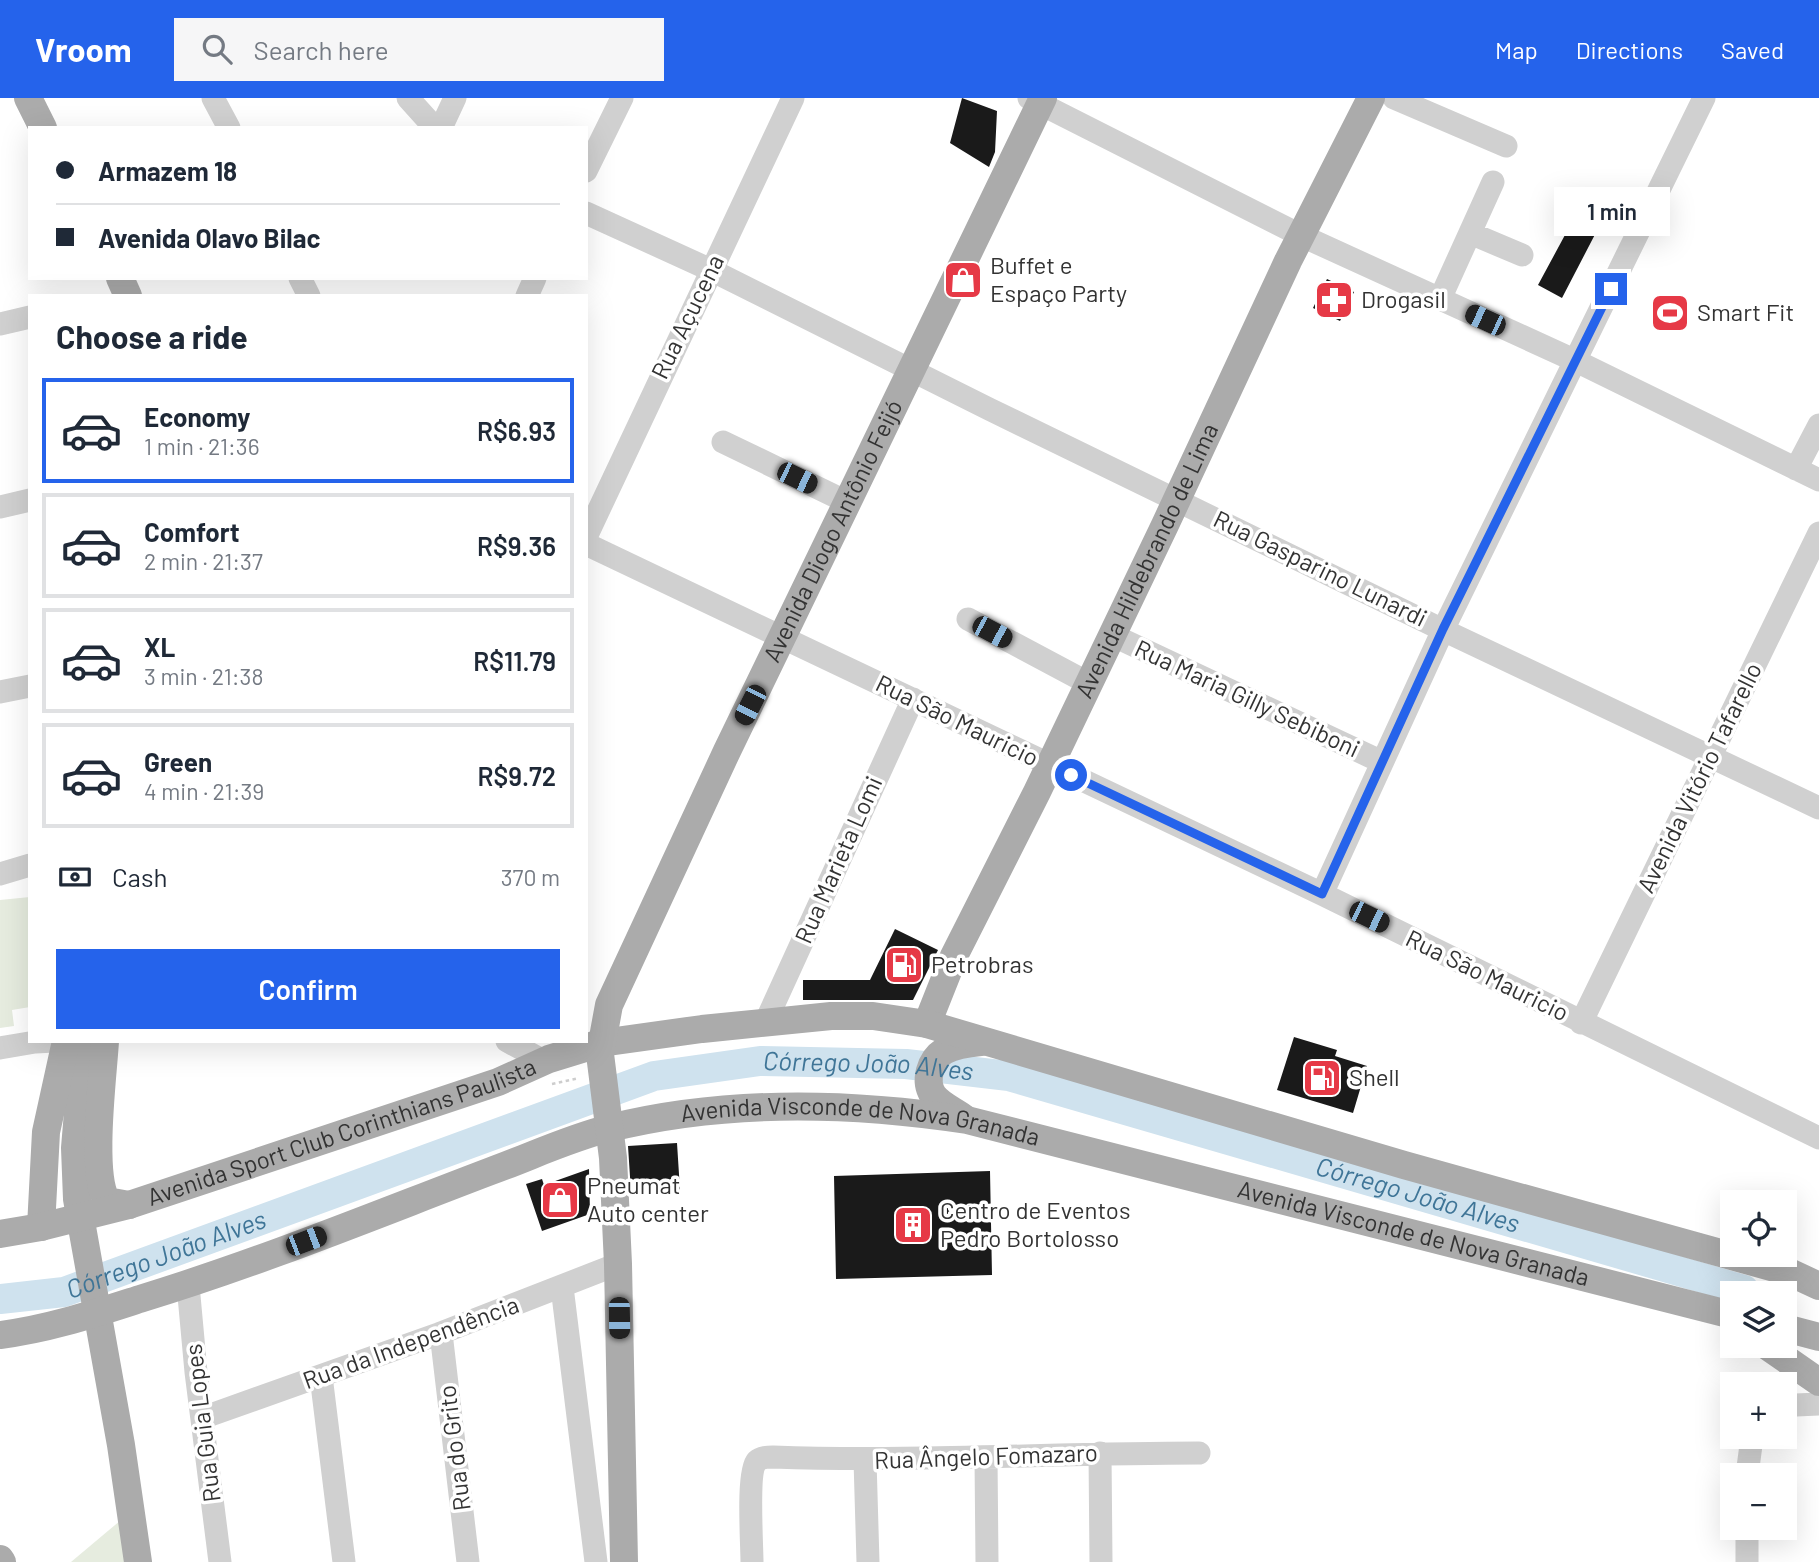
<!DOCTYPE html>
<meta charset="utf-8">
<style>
:root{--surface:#fff;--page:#f6f6f7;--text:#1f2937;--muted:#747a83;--line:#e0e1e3;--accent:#2563eb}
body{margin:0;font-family:Barlow,sans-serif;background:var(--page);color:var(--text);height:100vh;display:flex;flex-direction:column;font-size:26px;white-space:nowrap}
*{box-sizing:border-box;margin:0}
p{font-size:23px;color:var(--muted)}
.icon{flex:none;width:38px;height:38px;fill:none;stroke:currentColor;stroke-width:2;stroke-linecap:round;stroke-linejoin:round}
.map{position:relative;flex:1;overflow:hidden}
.details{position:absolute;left:28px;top:196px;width:560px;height:749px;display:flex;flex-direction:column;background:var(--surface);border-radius:0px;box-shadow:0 7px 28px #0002}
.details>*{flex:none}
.guide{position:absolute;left:28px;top:28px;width:560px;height:154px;border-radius:0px;box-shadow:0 7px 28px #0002;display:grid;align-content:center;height:154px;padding:0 28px;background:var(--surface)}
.fabs{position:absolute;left:1720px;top:1092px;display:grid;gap:14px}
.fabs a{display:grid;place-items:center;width:77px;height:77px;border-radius:0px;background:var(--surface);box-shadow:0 7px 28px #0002;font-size:35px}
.end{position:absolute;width:32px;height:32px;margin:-16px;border:9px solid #2563eb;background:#fff;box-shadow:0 0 0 4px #fff}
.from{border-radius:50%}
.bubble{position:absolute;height:49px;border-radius:0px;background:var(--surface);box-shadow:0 7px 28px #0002;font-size:23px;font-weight:600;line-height:49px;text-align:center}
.car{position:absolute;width:21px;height:42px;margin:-21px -10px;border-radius:9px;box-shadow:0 0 5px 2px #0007;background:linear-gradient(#222 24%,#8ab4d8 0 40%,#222 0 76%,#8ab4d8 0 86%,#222 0)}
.guide b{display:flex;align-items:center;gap:24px;height:66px;font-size:26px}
.guide b+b{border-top:2px solid var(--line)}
.guide i{width:18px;height:18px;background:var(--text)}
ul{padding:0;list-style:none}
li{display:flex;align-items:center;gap:21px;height:105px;margin:0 14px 10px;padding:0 14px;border:4px solid var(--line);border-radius:0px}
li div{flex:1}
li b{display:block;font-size:26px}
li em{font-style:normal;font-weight:600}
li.on{border-color:var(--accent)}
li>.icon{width:63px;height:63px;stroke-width:1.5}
h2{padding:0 28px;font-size:32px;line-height:84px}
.pay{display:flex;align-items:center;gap:18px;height:77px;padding:0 28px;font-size:26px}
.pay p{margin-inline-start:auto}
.action{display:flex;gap:14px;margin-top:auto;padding:14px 28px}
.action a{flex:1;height:80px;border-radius:0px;background:var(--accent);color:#fff;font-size:28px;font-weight:600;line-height:80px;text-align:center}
header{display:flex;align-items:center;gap:42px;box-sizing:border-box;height:98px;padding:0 35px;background:var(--accent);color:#fff}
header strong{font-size:33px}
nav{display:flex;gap:38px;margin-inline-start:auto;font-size:24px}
.search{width:490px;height:63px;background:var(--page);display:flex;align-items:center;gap:18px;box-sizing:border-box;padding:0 24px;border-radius:0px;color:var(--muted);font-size:26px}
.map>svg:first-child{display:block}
.green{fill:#e6ecdf}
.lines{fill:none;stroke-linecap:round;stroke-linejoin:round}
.river{stroke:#cfe2ee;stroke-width:30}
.building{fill:#1a1a1a}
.path{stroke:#cdcdcd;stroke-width:2.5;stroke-dasharray:3.5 3.5;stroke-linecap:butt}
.minor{stroke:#d0d0d0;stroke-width:23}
.major{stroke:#ababab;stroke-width:28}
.route{stroke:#2563eb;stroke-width:9}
.labels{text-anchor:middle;stroke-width:7;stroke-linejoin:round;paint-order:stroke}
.poi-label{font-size:24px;fill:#333;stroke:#fff;text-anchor:start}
.street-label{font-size:24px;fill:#333;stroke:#fff}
.water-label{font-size:26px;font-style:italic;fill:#3f7597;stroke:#fff}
</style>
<header>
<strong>Vroom</strong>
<div class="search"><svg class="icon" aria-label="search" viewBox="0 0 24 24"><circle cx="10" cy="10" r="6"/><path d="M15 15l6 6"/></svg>Search here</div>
<nav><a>Map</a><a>Directions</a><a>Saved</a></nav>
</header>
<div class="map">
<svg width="1819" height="1464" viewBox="0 0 1819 1464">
<rect width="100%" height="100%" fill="#fff"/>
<path class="green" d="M 30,799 L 30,909 L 12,912 L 14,928 L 0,930 L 0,802 Z
M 121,1422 L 128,1464 L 71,1464 Z"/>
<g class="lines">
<path class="river" id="s1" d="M 0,1201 L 64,1194 L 654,978 L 760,963 L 906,966 L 1009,978 L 1744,1192"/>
</g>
<path class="building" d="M 962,0 L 997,13 L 995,54 L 989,69 L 950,45 Z
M 1579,111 L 1603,121 L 1562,200 L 1538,187 Z
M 1327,181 L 1354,194 L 1340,223 L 1313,210 Z
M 895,831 L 938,852 L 913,902 L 803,902 L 803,882 L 870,882 Z
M 1294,939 L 1337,952 L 1335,958 L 1367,968 L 1353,1015 L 1277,992 Z
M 677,1045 L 680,1092 L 631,1094 L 628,1048 Z
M 589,1071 L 590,1116 L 542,1133 L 526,1086 L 542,1081 L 544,1087 Z
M 990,1073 L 992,1177 L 836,1181 L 834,1078 Z"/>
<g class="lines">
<path class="path" d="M 552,986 L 579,980"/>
<path class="minor" d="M 213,0 L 229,30
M 408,0 L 435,30
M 1029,0 L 1300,137 L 1576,263 L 1819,382
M 1394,0 L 1506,48
M 441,30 L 455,0
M 586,73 L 622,0
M 586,115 L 711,172 L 989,311 L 1443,532 L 1819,710
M 1470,135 L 1522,157
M 300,180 L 309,198
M 527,198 L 535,180
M 1440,201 L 1493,84
M 0,226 L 30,219
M 723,344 L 847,404
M 1796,371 L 1819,327
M 0,409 L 30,402
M 586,439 L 793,0
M 586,446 L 1322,796 L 1819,1040
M 968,521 L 1088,585
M 1112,537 L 1382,664
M 0,594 L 30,588
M 0,776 L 30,767
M 1322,796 L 1443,532 L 1704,0
M 766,923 L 913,601
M 1581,925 L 1819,435
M 507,943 L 544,963
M 0,950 L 35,944 L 55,943
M 188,1187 L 196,1274 L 220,1464
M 562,1189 L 596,1464
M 441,1235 L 468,1464
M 321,1278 L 344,1464
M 1785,1310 L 1796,1307 L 1819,1306
M 202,1320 L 441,1235 L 618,1166
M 1100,1355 L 1101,1464
M 986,1360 L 987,1464
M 865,1362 L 868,1464
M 1747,1377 L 1751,1347 L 1755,1339
M 1747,1430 L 1747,1464
M 752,1464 C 752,1447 747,1373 757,1363 C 761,1359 768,1359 773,1359 C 915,1364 1057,1355 1199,1355"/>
<g class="major">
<path d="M 28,0 L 43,30"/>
<path d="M 120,180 L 128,198"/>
<path id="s2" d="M 927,926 L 954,858 L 1037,694 L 1165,427 L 1288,163 L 1371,0"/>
<path d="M 84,943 L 75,1050 L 77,1101 L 121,1347 L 138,1464"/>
<path d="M 105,943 C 103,978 90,1076 107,1103 L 129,1107"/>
<path d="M 964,1020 C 955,1013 940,1007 933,997 C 924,983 930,962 944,953 C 954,947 969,945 981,944"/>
<path d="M 41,1129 L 46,1034 L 66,943"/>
<path id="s3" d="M 0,1136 L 41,1129 L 129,1107 L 498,984 L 549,961 L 601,945 L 702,931 L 831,918 L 873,918 L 927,926 L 1404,1067 L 1789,1174 L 1819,1188"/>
<path d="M 1785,1230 L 1819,1239"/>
<path id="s4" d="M 0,1237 C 49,1231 96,1215 143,1200 C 261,1164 375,1117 491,1073 C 530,1059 569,1040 610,1030 C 727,1001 848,1004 967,1022 L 1732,1217"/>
<path d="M 1767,1248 L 1819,1284"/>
<path d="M 0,1461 L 2,1464"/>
<path id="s5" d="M 624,1464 L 618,1166 L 613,1060 L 600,956 L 609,907 L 727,653 L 1043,0"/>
</g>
</g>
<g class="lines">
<path class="route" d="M 1071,677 L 1322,796 L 1443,531 L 1611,191"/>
</g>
<defs>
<symbol id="shop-square" viewBox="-11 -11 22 22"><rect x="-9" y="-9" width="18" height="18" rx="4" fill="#e63946" stroke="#fff"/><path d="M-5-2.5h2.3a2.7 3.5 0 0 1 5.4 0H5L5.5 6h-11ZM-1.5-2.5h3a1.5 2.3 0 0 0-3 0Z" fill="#fff"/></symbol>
<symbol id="pharmacy-square" viewBox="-11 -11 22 22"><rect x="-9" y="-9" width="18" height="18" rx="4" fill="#e63946" stroke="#fff"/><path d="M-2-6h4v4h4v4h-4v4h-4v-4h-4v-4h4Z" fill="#fff"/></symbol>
<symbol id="stadium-square" viewBox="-11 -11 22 22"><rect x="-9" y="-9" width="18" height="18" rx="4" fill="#e63946" stroke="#fff"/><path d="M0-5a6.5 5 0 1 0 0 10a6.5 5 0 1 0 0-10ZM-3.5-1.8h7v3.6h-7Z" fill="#fff"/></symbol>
<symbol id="fuel-square" viewBox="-11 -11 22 22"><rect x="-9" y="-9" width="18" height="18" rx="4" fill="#e63946" stroke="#fff"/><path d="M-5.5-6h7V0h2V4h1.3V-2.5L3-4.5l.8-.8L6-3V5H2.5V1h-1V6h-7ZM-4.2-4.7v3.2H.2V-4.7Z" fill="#fff"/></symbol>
<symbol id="building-square" viewBox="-11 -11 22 22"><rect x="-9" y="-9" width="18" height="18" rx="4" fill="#e63946" stroke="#fff"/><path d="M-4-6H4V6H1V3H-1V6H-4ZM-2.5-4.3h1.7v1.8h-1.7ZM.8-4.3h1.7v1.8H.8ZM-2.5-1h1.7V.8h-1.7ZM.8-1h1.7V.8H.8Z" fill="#fff"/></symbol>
</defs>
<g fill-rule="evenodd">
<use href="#shop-square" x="941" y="160" width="44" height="44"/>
<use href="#pharmacy-square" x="1312" y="180" width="44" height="44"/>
<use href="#stadium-square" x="1648" y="193" width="44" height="44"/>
<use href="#fuel-square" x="882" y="845" width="44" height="44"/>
<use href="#fuel-square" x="1300" y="958" width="44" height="44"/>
<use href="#shop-square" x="538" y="1080" width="44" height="44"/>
<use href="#building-square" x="891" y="1105" width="44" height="44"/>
</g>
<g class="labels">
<g class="poi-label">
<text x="990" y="176">Buffet e<tspan x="990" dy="28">Espaço Party</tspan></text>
<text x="1361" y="210">Drogasil</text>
<text x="1697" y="223">Smart Fit</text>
<text x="931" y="875">Petrobras</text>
<text x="1349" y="988">Shell</text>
<text x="587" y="1096">Pneumat<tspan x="587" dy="28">Auto center</tspan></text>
<text x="940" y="1121">Centro de Eventos<tspan x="940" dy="28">Pedro Bortolosso</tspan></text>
</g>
<g class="street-label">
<text transform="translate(688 219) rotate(-64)" y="8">Rua Açucena</text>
<text dy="8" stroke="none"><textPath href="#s5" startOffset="1083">Avenida Diogo Antônio Feijó</textPath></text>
<text dy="8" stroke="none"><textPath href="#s2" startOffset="513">Avenida Hildebrando de Lima</textPath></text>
<text transform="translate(1320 471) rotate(26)" y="8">Rua Gasparino Lunardi</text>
<text transform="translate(1247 601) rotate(25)" y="8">Rua Maria Gilly Sebiboni</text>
<text transform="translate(957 623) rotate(26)" y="8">Rua São Mauricio</text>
<text transform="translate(1700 680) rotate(-64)" y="8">Avenida Vitório Tafarello</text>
<text transform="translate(839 762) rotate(-66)" y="8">Rua Marieta Lomi</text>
<text transform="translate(1487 878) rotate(26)" y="8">Rua São Mauricio</text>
<text dy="8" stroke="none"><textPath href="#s4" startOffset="898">Avenida Visconde de Nova Granada</textPath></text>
<text dy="8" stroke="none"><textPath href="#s3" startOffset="357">Avenida Sport Club Corinthians Paulista</textPath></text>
<text dy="8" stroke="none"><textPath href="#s4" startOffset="1465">Avenida Visconde de Nova Granada</textPath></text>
<text transform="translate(411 1245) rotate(-20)" y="8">Rua da Independência</text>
<text transform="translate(203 1325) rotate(-97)" y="8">Rua Guia Lopes</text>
<text transform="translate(455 1350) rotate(-97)" y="8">Rua do Grito</text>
<text transform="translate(986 1359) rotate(-2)" y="8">Rua Ângelo Fomazaro</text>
</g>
<g class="water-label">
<text dy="9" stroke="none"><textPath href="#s1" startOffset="908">Córrego João Alves</textPath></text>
<text dy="9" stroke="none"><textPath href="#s1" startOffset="1475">Córrego João Alves</textPath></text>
<text dy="9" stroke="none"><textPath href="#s1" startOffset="173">Córrego João Alves</textPath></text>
</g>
</g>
</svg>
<div class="fabs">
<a><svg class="icon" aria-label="locate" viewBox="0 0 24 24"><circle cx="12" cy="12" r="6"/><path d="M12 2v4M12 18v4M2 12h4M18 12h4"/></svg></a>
<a><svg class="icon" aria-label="layers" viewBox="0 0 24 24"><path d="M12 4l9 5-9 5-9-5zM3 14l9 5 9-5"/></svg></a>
<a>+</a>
<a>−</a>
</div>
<i class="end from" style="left:1071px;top:677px"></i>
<i class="end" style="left:1611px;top:191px"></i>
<div class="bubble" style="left:1554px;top:89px;width:116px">1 min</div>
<i class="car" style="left:1485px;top:222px;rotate:295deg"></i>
<i class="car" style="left:797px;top:380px;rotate:116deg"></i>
<i class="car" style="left:992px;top:534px;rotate:118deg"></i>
<i class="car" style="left:750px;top:607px;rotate:207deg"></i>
<i class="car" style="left:1369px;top:819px;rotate:116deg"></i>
<i class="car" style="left:306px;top:1143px;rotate:69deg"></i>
<i class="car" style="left:619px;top:1220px;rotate:179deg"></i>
<div class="guide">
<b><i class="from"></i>Armazem 18</b>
<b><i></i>Avenida Olavo Bilac</b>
</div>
<section class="details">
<h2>Choose a ride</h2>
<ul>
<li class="on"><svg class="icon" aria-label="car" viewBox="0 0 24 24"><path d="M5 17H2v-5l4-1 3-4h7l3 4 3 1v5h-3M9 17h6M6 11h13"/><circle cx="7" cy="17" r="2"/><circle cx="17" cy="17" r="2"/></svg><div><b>Economy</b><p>1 min · 21:36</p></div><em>R$6.93</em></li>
<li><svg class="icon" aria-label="car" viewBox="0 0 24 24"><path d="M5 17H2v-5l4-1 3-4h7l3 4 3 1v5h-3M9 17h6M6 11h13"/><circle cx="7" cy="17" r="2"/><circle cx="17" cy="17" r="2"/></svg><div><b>Comfort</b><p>2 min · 21:37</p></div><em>R$9.36</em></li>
<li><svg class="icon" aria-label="car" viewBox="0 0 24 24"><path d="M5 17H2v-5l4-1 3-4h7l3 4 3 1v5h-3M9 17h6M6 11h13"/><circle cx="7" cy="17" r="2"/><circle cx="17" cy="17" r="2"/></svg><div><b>XL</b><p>3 min · 21:38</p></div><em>R$11.79</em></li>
<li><svg class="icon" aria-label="car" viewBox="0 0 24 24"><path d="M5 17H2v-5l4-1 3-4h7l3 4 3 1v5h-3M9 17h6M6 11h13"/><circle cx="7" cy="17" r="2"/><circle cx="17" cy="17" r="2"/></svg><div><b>Green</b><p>4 min · 21:39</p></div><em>R$9.72</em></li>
</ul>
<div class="pay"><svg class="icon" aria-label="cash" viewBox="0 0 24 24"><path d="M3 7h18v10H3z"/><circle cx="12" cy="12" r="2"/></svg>Cash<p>370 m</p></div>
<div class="action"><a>Confirm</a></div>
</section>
</div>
